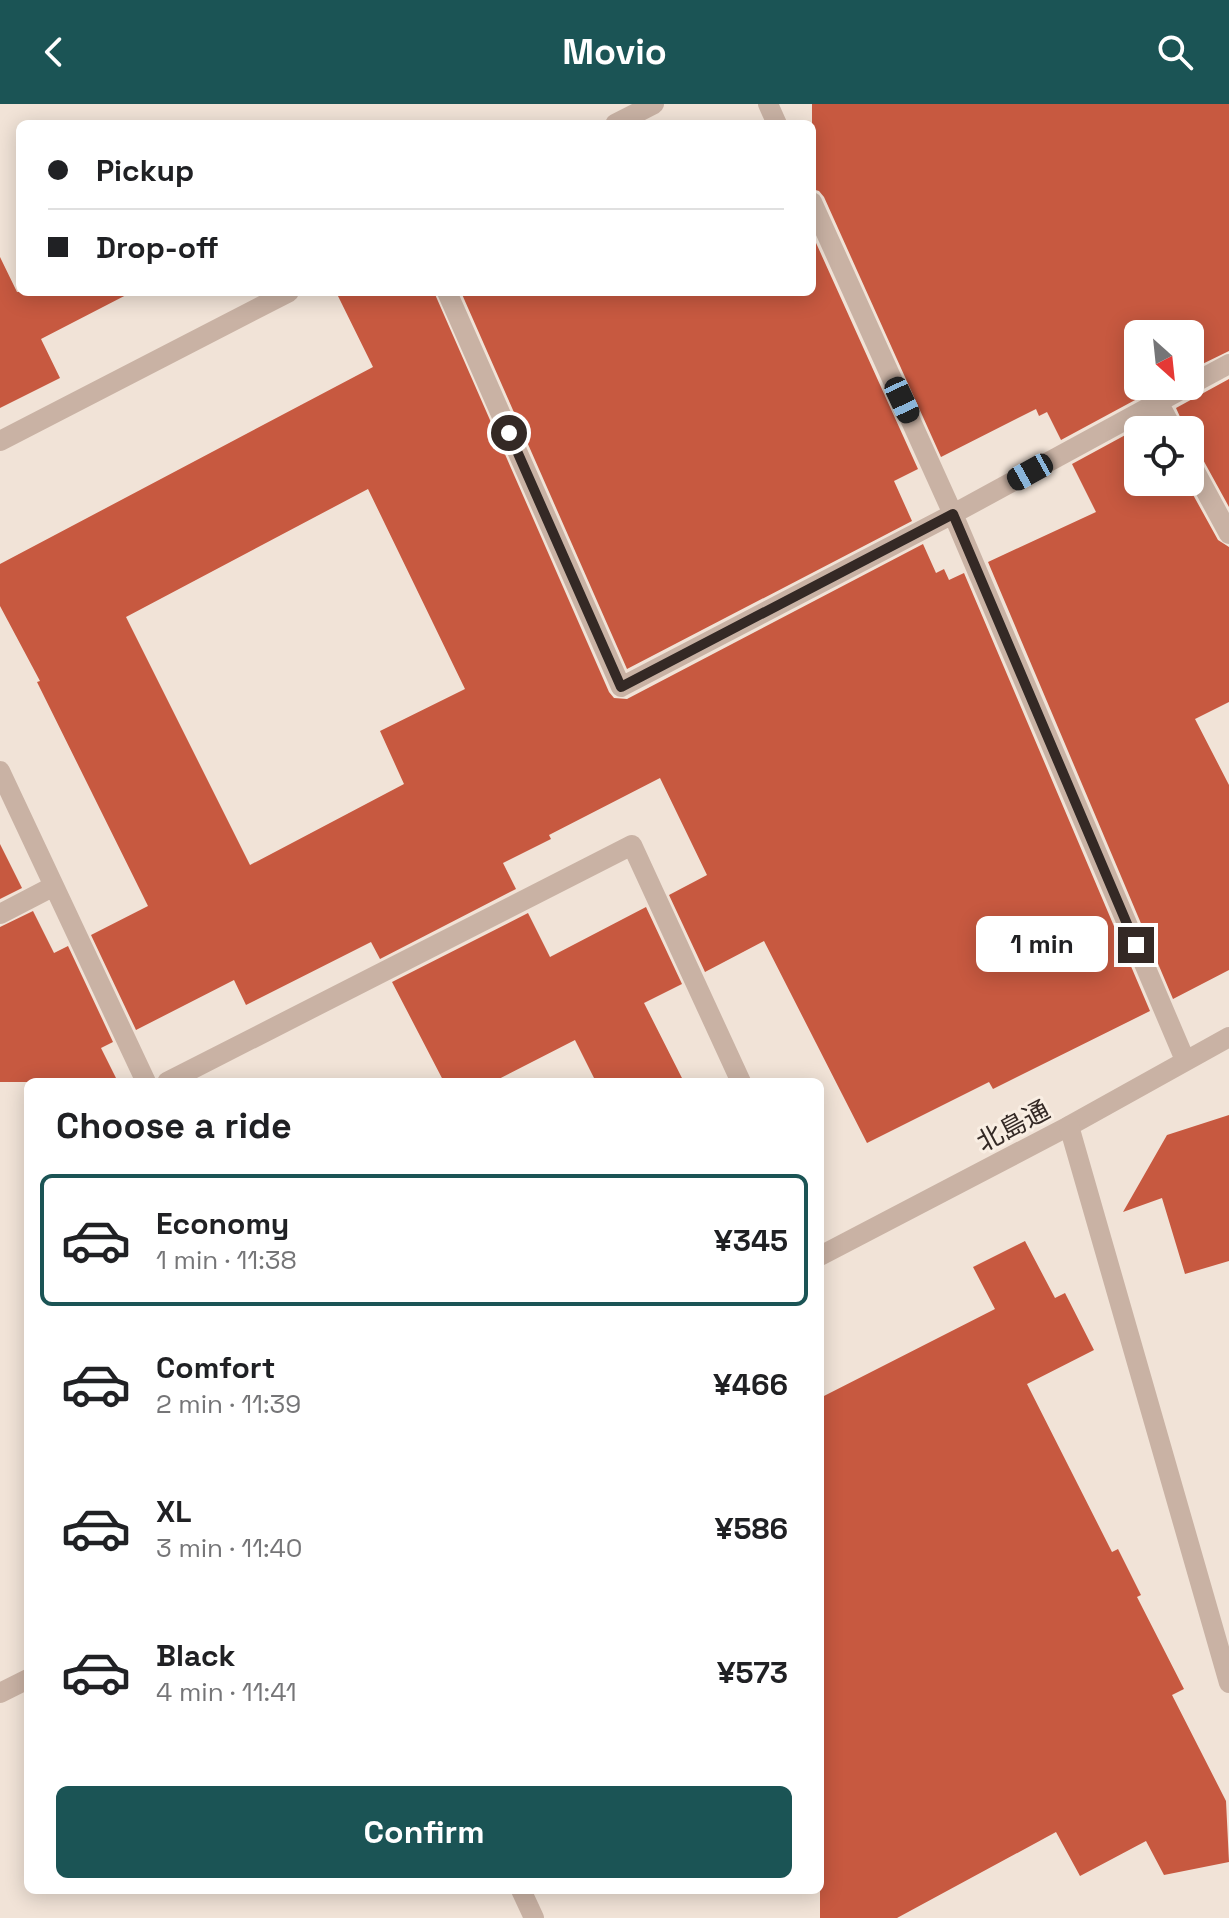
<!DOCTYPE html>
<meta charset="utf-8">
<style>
:root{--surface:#fff;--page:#f2f2f2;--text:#202124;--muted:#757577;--line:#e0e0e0;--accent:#1b5455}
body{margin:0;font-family:"Space Grotesk","Noto Sans JP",sans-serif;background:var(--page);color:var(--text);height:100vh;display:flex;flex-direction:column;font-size:30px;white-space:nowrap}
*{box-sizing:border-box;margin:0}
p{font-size:26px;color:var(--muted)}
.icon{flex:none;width:44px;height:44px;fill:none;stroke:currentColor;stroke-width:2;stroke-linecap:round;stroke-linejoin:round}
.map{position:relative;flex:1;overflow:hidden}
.drawer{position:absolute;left:24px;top:974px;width:800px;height:816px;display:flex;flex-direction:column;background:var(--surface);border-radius:12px;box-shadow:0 4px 20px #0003}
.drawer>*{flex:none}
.top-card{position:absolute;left:16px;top:16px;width:800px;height:176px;border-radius:12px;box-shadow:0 4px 20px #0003;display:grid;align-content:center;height:176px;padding:0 32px;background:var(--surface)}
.needle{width:52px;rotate:153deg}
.tools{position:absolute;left:1124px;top:216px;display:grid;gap:16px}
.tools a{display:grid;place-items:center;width:80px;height:80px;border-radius:12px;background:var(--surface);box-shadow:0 4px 20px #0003;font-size:40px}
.end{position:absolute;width:36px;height:36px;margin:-18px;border:10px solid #342925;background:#fff;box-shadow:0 0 0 4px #fff}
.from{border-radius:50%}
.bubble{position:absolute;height:56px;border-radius:12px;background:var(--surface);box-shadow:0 4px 20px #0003;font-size:26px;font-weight:800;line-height:56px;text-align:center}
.car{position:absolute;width:24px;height:48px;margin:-24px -12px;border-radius:10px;box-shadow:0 0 6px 2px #0007;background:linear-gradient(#222 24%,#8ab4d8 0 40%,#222 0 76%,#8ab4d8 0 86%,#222 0)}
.top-card b{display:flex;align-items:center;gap:28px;height:76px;font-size:30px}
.top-card b+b{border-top:2px solid var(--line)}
.top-card i{width:20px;height:20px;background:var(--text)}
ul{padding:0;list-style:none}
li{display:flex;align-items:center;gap:24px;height:132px;margin:0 16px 12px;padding:0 16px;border:4px solid transparent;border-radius:12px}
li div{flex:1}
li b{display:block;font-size:30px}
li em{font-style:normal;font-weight:800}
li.active{border-color:var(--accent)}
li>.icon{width:72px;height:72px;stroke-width:1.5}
h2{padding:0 32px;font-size:36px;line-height:96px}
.primary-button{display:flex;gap:16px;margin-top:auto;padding:16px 32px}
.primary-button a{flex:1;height:92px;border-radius:12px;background:var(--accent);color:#fff;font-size:32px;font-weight:800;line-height:92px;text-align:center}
header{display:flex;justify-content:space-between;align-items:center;height:104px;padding:0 32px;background:var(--accent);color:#fff;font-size:36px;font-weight:800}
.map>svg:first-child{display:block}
.building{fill:#c75940;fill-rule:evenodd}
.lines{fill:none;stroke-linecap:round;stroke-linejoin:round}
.minor{stroke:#c9b2a4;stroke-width:20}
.tertiary{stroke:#c9b2a4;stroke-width:20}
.route{stroke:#342925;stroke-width:10}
.labels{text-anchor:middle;stroke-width:6;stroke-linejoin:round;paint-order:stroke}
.street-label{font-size:26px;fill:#342925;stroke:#f9eee3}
</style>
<header><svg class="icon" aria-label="back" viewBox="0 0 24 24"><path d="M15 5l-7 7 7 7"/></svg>Movio<svg class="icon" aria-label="search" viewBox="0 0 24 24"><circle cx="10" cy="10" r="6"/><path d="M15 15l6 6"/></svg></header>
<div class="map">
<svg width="1229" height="1814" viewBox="0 0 1229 1814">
<rect width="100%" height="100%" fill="#f1e3d7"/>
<path class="building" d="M 812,0 L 1229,0 L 1229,247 L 1190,266 L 1190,230 L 1138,230 L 1138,282 L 1161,282 L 1061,336 L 1047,308 L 1039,312 L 1036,305 L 941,353 L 824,93 L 819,87 L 812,85 Z
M 812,130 L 918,365 L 894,377 L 912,417 L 627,565 L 461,188 L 812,188 Z
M 0,153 L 17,188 L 132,188 L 41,235 L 60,274 L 0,304 Z
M 336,188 L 434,188 L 609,588 L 614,594 L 627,595 L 923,440 L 936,469 L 944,465 L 949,476 L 964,469 L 1150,907 L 993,985 L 989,978 L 867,1039 L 764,837 L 705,868 L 669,791 L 707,771 L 660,674 L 549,731 L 551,735 L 503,759 L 516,785 L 380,855 L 371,838 L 246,901 L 234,876 L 136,926 L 91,831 L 148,802 L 37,578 L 40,577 L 0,502 L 0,460 L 373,263 ZM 368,385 L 465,585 L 380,627 L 404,680 L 250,761 L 126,513 Z
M 1229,275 L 1229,403 L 1201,352 L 1190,345 L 1190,326 L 1186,326 L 1176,304 Z
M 1153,316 L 1158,326 L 1138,326 L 1138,378 L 1186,378 L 1218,436 L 1229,443 L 1229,598 L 1195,615 L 1229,681 L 1229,866 L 1173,895 L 988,458 L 1096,408 L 1072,360 Z
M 0,740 L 22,784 L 0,795 Z
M 646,803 L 682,880 L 644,899 L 684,978 L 596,978 L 575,936 L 493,978 L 444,978 L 392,878 L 528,809 L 550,853 Z
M 33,807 L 54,849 L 68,842 L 113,938 L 101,944 L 118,978 L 0,978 L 0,823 Z
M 1229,1011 L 1229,1157 L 1185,1170 L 1162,1094 L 1123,1108 L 1167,1031 Z
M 1025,1137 L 1055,1194 L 1065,1189 L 1094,1246 L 1027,1280 L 1112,1448 L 1118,1445 L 1141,1491 L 1137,1493 L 1184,1585 L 1172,1591 L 1226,1697 L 1229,1758 L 1164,1771 L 1146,1737 L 1080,1772 L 1056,1728 L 897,1814 L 820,1814 L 820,1294 L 995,1205 L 973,1163 Z"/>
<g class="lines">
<path class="minor" d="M 768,0 L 777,20
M 615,20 L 654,0
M 812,98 L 953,410 L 1185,956
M 447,188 L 621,583 L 953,410 L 1188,282
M 1190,281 L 1229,260
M 1158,298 L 1173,326
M 0,337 L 289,188
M 1190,358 L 1229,430
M 0,667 L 146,978
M 0,810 L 54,782
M 167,978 L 632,741 L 741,978
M 820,1152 L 1069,1022 L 1229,933
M 0,1589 L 28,1575
M 521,1786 L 534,1814"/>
<path class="tertiary" d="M 1069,1022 L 1229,1579"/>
</g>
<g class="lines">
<path class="route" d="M 509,329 L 621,583 L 953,410 L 1136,841"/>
</g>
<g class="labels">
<g class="street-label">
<text transform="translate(1013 1022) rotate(-28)" y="9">北島通</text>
</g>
</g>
</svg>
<div class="tools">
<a><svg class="needle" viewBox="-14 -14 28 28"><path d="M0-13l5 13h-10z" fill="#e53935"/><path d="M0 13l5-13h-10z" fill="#757577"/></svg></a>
<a><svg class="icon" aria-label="locate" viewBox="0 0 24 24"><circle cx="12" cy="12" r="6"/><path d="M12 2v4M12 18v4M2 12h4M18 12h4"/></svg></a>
</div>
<i class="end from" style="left:509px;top:329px"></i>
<i class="end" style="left:1136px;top:841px"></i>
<div class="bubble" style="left:976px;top:812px;width:132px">1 min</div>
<i class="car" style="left:902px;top:296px;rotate:155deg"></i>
<i class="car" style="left:1030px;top:368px;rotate:241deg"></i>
<div class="top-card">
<b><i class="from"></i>Pickup</b>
<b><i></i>Drop-off</b>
</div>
<section class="drawer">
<h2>Choose a ride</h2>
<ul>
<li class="active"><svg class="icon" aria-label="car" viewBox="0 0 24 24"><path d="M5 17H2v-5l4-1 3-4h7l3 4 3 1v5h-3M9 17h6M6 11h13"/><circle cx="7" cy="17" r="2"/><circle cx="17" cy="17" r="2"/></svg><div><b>Economy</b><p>1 min · 11:38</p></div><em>¥345</em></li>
<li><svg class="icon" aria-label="car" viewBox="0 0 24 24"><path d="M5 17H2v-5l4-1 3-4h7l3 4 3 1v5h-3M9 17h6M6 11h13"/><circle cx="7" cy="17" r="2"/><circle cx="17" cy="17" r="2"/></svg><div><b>Comfort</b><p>2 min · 11:39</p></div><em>¥466</em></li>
<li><svg class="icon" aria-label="car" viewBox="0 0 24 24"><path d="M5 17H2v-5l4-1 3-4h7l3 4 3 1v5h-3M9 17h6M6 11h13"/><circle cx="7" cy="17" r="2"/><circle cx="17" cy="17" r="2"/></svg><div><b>XL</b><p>3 min · 11:40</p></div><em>¥586</em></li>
<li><svg class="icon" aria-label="car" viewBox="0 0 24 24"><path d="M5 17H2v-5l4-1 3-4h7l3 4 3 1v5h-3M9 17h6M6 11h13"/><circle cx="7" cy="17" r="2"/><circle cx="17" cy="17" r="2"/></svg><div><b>Black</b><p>4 min · 11:41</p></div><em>¥573</em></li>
</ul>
<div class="primary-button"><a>Confirm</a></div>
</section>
</div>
